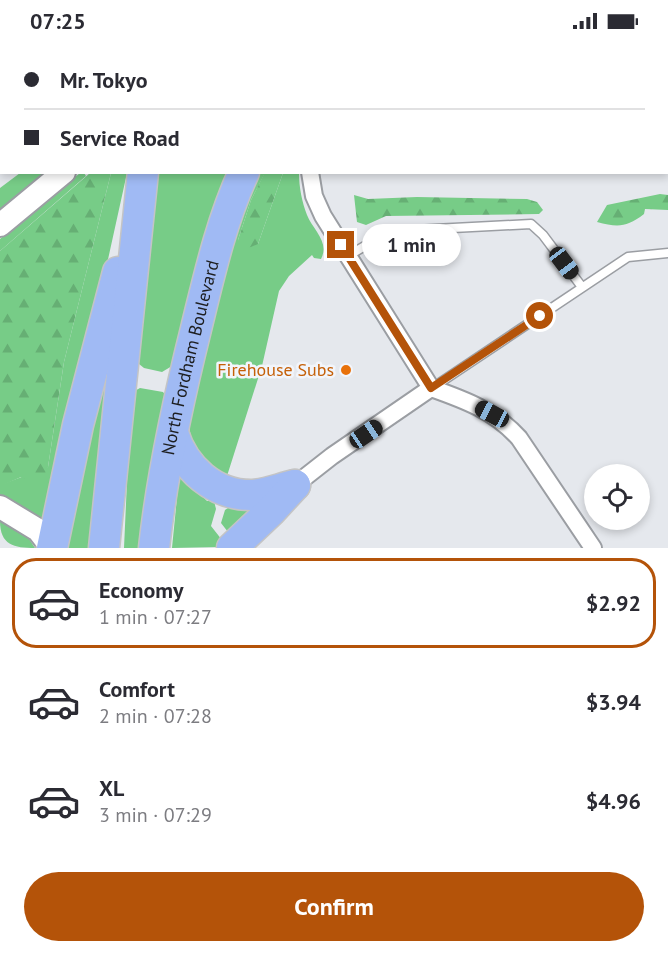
<!DOCTYPE html>
<meta charset="utf-8">
<style>
:root{--surface:#fff;--page:#f7f7f7;--text:#2b2b33;--muted:#7c7c81;--line:#e1e1e2;--accent:#b45309}
body{margin:0;font-family:"PT Sans",sans-serif;background:var(--page);color:var(--text);height:100vh;display:flex;flex-direction:column;font-size:22px;white-space:nowrap}
*{box-sizing:border-box;margin:0}
p{font-size:20px;color:var(--muted)}
.icon{flex:none;width:33px;height:33px;fill:none;stroke:currentColor;stroke-width:2;stroke-linecap:round;stroke-linejoin:round}
.map{position:relative;height:506px;overflow:hidden}
.drawer{display:flex;flex-direction:column;background:var(--surface);flex:1}
.drawer>*{flex:none}
.hud{position:absolute;left:0px;top:0px;width:669px;height:132px;box-shadow:0 3px 9px #0003;display:grid;align-content:center;height:132px;padding:0 24px;background:var(--surface)}
.tools{position:absolute;left:584px;top:422px;display:grid;gap:12px}
.tools a{display:grid;place-items:center;width:66px;height:66px;border-radius:50%;background:var(--surface);box-shadow:0 3px 9px #0003;font-size:30px}
.end{position:absolute;width:27px;height:27px;margin:-14px;border:8px solid #b45309;background:#fff;box-shadow:0 0 0 3px #fff}
.from{border-radius:50%}
.bubble{position:absolute;height:42px;border-radius:21px;background:var(--surface);box-shadow:0 3px 9px #0003;font-size:20px;font-weight:800;line-height:42px;text-align:center}
.car{position:absolute;width:18px;height:36px;margin:-18px -9px;border-radius:8px;box-shadow:0 0 4px 2px #0007;background:linear-gradient(#222 24%,#8ab4d8 0 40%,#222 0 76%,#8ab4d8 0 86%,#222 0)}
.hud b{display:flex;align-items:center;gap:21px;height:57px;font-size:22px}
.hud b+b{border-top:2px solid var(--line)}
.hud i{width:15px;height:15px;background:var(--text)}
ul{padding:10px 0 0;list-style:none}
li{display:flex;align-items:center;gap:18px;height:90px;margin:0 12px 9px;padding:0 12px;border:3px solid transparent;border-radius:24px}
li div{flex:1}
li b{display:block;font-size:22px}
li em{font-style:normal;font-weight:800}
li.current{border-color:var(--accent)}
li>.icon{width:54px;height:54px;stroke-width:1.5}
.button{display:flex;gap:12px;margin-top:auto;padding:12px 24px}
.button a{flex:1;height:69px;border-radius:36px;background:var(--accent);color:#fff;font-size:24px;font-weight:800;line-height:69px;text-align:center}
.status{display:flex;justify-content:space-between;align-items:center;height:42px;padding:0 30px;background:var(--surface);direction:ltr}
.status svg{height:16px;fill:currentColor}
.map>svg:first-child{display:block}
.grass{fill:#77cc87}
.forest{fill:url(#forest-firs)}
.lines{fill:none;stroke-linecap:round;stroke-linejoin:round}
.lane-casing{stroke:#9b9ea3;stroke-width:11}
.street-casing{stroke:#9b9ea3;stroke-width:20}
.secondary-casing{stroke:#9b9ea3;stroke-width:26}
.highway-casing{stroke:#c4c4c5;stroke-width:33}
.lane{stroke:#fff;stroke-width:8}
.street{stroke:#fff;stroke-width:16}
.secondary{stroke:#fff;stroke-width:22}
.highway{stroke:#a0baf4;stroke-width:30}
.route{stroke:#b45309;stroke-width:8}
.food-dot{fill:#e8710a;stroke:#f2f5fb;stroke-width:2}
.labels{text-anchor:middle;stroke-width:5;stroke-linejoin:round;paint-order:stroke}
.street-label{font-size:18px;fill:#1d1e20;stroke:#f2f5fb}
.food-label{font-size:18px;fill:#c56008;stroke:#f2f5fb;text-anchor:end}
</style>
<div class="status"><b>07:25</b><svg viewBox="0 0 49 12"><path d="M0 12V9h3v3zM5 12V6h3v6zM10 12V3h3v9zM15 12V0h3v12zM26 1h20v11H26zM47 4h2v5h-2z"/></svg></div>
<div class="map">
<svg width="668" height="506" viewBox="0 0 668 506">
<defs>
<pattern id="forest-firs" width="22" height="20" patternUnits="userSpaceOnUse" patternTransform="scale(1.5)"><rect width="22" height="20" fill="#77cc87"/><path d="M5 1l3.5 6h-7zM16 11l3.5 6h-7z" fill="#66af74"/></pattern>
</defs>
<rect width="100%" height="100%" fill="#e5e8ed"/>
<path class="grass" d="M 20,131 L 47,131 L 0,169 L 0,146 Z
M 80,131 L 84,131 L 86,134 L 0,209 L 0,197 Z
M 111,131 L 127,131 L 50,481 L 0,454 L 0,442 L 3,442 L 48,425 L 64,320 Z
M 157,131 L 235,131 L 177,321 L 162,330 L 144,326 L 139,322 L 138,319 Z
M 259,131 L 265,131 L 251,158 L 238,198 L 258,202 L 283,131 L 299,131 C 299,145 302,160 307,173 C 313,188 330,200 321,217 L 314,216 L 312,213 L 289,234 L 279,249 L 262,324 L 227,434 C 212,425 197,420 192,401 C 181,355 205,296 218,253 C 231,211 241,170 259,131 Z
M 107,316 L 108,363 L 95,506 L 63,506 Z
M 140,346 L 163,350 L 166,354 L 143,506 L 124,506 L 131,351 Z
M 179,435 L 183,435 L 207,459 L 214,459 L 216,467 L 211,484 L 222,498 L 219,505 L 172,506 Z
M 231,464 L 249,467 L 251,469 L 244,482 L 240,478 L 228,490 L 221,481 L 225,468 Z
M 2,477 L 22,486 L 35,506 C 14,506 0,503 0,479 Z"/>
<path class="forest" d="M 265,130 L 283,131 L 258,202 L 244,208 L 238,198 L 251,158 Z
M 90,131 L 111,131 L 64,320 L 48,425 L 40,445 L 21,435 L 3,443 L 0,442 L 0,209 Z
M 660,152 L 668,153 L 668,168 L 645,167 L 644,172 C 626,186 617,185 597,180 L 607,163 Z
M 354,153 L 368,157 L 417,155 L 527,157 L 537,160 L 543,168 L 539,172 L 386,174 L 366,183 L 357,180 Z"/>
<g class="lines">
<defs>
<path id="lane" d="M 348,214 L 385,192 L 396,189 L 531,182 L 543,193 L 582,245
M 432,346 L 628,215 L 668,211"/>
<path id="street" d="M 381,2 L 383,0
M 310,130 L 314,154 L 323,174 L 431,346
M 431,346 C 465,358 495,369 519,396 L 593,506
M 295,443 L 332,414 L 431,346"/>
<path id="secondary" d="M 221,2 L 223,0
M 0,183 L 64,130
M 0,465 L 38,488 L 52,506"/>
<g id="highway">
<path d="M 158,2 L 158,0"/>
<path d="M 320,2 L 322,0"/>
<path d="M 173,391 C 184,426 214,454 253,453 C 267,452 281,446 295,443"/>
<path d="M 52,506 L 78,383 L 118,230"/>
<path d="M 104,506 L 143,130"/>
<path id="s1" d="M 154,506 C 162,432 178,359 196,287 C 209,234 221,180 244,130"/>
<path d="M 232,506 L 271,469 L 295,443"/>
</g>
</defs>
<use href="#lane" class="lane-casing"/>
<use href="#street" class="street-casing"/>
<use href="#secondary" class="secondary-casing"/>
<use href="#highway" class="highway-casing"/>
<use href="#lane" class="lane"/>
<use href="#street" class="street"/>
<use href="#secondary" class="secondary"/>
<use href="#highway" class="highway"/>
</g>
<g class="lines">
<path class="route" d="M 341,203 L 431,346 L 540,274"/>
</g>
<circle class="food-dot" cx="346" cy="328" r="6"/>
<g class="labels">
<g class="street-label">
<text dy="6" stroke="none"><textPath href="#s1" startOffset="194">North Fordham Boulevard</textPath></text>
</g>
<g class="food-label">
<text x="334" y="334">Firehouse Subs</text>
</g>
</g>
</svg>
<div class="tools">
<a><svg class="icon" aria-label="locate" viewBox="0 0 24 24"><circle cx="12" cy="12" r="6"/><path d="M12 2v4M12 18v4M2 12h4M18 12h4"/></svg></a>
</div>
<i class="end from" style="left:540px;top:274px"></i>
<i class="end" style="left:341px;top:203px"></i>
<div class="bubble" style="left:362px;top:182px;width:99px">1 min</div>
<i class="car" style="left:564px;top:221px;rotate:143deg"></i>
<i class="car" style="left:492px;top:372px;rotate:298deg"></i>
<i class="car" style="left:366px;top:392px;rotate:56deg"></i>
<div class="hud">
<b><i class="from"></i>Mr. Tokyo</b>
<b><i></i>Service Road</b>
</div>
</div>
<section class="drawer">
<ul>
<li class="current"><svg class="icon" aria-label="car" viewBox="0 0 24 24"><path d="M5 17H2v-5l4-1 3-4h7l3 4 3 1v5h-3M9 17h6M6 11h13"/><circle cx="7" cy="17" r="2"/><circle cx="17" cy="17" r="2"/></svg><div><b>Economy</b><p>1 min · 07:27</p></div><em>$2.92</em></li>
<li><svg class="icon" aria-label="car" viewBox="0 0 24 24"><path d="M5 17H2v-5l4-1 3-4h7l3 4 3 1v5h-3M9 17h6M6 11h13"/><circle cx="7" cy="17" r="2"/><circle cx="17" cy="17" r="2"/></svg><div><b>Comfort</b><p>2 min · 07:28</p></div><em>$3.94</em></li>
<li><svg class="icon" aria-label="car" viewBox="0 0 24 24"><path d="M5 17H2v-5l4-1 3-4h7l3 4 3 1v5h-3M9 17h6M6 11h13"/><circle cx="7" cy="17" r="2"/><circle cx="17" cy="17" r="2"/></svg><div><b>XL</b><p>3 min · 07:29</p></div><em>$4.96</em></li>
</ul>
<div class="button"><a>Confirm</a></div>
</section>
